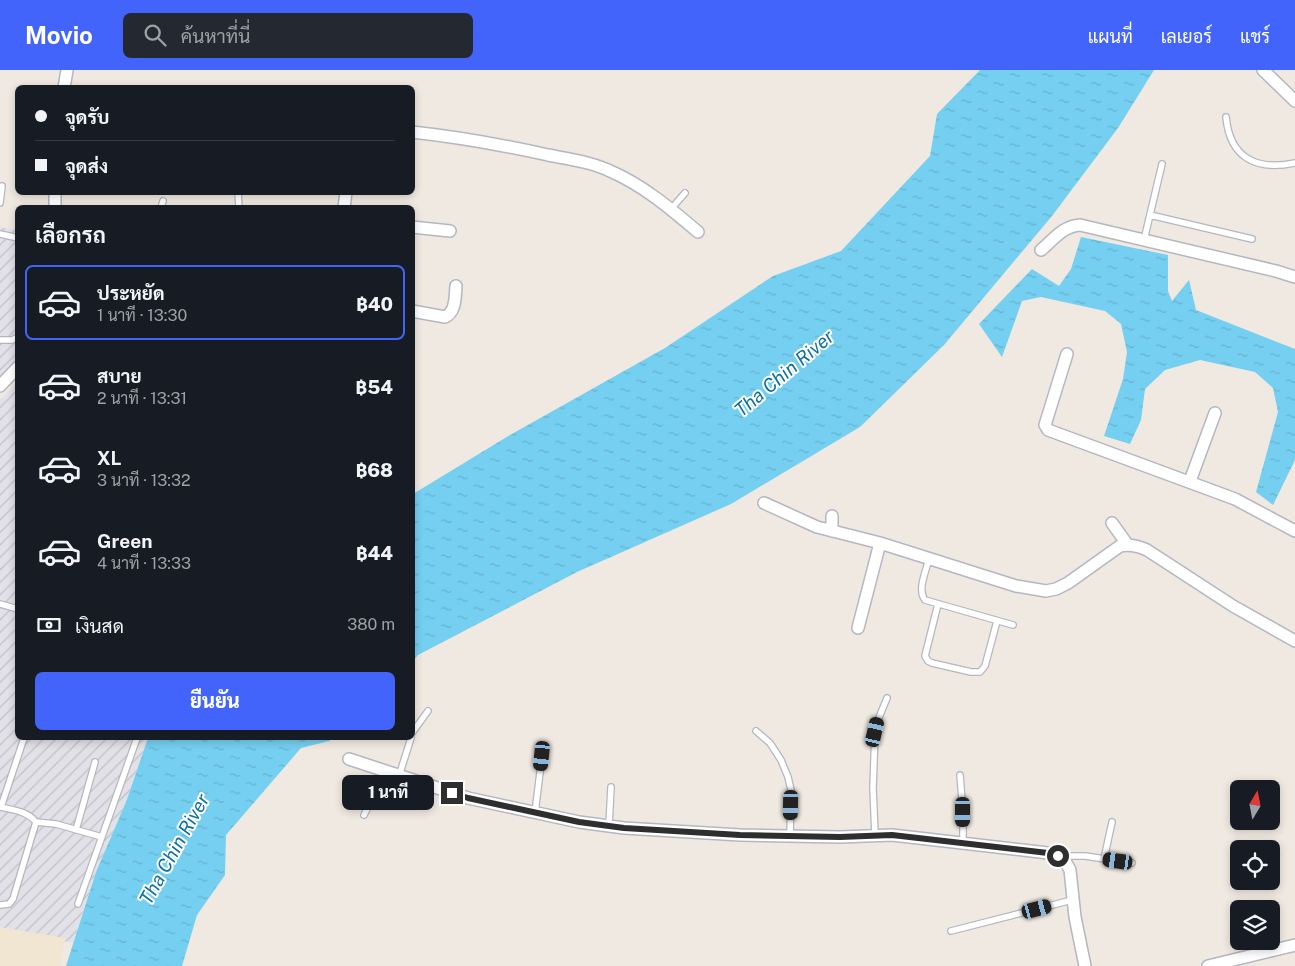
<!DOCTYPE html>
<html lang="th">
<meta charset="utf-8">
<style>
:root{--surface:#171b24;--page:#242831;--text:#f1f3f6;--muted:#9ea1a6;--line:#363941;--accent:#4264fb}
body{margin:0;font-family:"Public Sans",Sarabun,sans-serif;background:var(--page);color:var(--text);height:100vh;display:flex;flex-direction:column;font-size:19px;white-space:nowrap}
*{box-sizing:border-box;margin:0}
p{font-size:16px;color:var(--muted)}
.icon{flex:none;width:28px;height:28px;fill:none;stroke:currentColor;stroke-width:2;stroke-linecap:round;stroke-linejoin:round}
.map{position:relative;flex:1;overflow:hidden}
.drawer{position:absolute;left:15px;top:135px;width:400px;height:535px;display:flex;flex-direction:column;background:var(--surface);border-radius:8px;box-shadow:0 2px 8px #0003}
.drawer>*{flex:none}
.hud{position:absolute;left:15px;top:15px;width:400px;height:110px;border-radius:8px;box-shadow:0 2px 8px #0003;display:grid;align-content:center;height:110px;padding:0 20px;background:var(--surface)}
.needle{width:32px;rotate:10deg}
.controls{position:absolute;left:1230px;top:710px;display:grid;gap:10px}
.controls a{display:grid;place-items:center;width:50px;height:50px;border-radius:8px;background:var(--surface);box-shadow:0 2px 8px #0003;font-size:25px}
.end{position:absolute;width:22px;height:22px;margin:-11px;border:6px solid #2e2e2e;background:#fff;box-shadow:0 0 0 2px #fff}
.from{border-radius:50%}
.bubble{position:absolute;height:35px;border-radius:8px;background:var(--surface);box-shadow:0 2px 8px #0003;font-size:16px;font-weight:800;line-height:35px;text-align:center}
.car{position:absolute;width:15px;height:30px;margin:-15px -8px;border-radius:6px;box-shadow:0 0 4px 1px #0007;background:linear-gradient(#222 24%,#8ab4d8 0 40%,#222 0 76%,#8ab4d8 0 86%,#222 0)}
.hud b{display:flex;align-items:center;gap:18px;height:48px;font-size:19px}
.hud b+b{border-top:1px solid var(--line)}
.hud i{width:12px;height:12px;background:var(--text)}
ul{padding:0;list-style:none}
li{display:flex;align-items:center;gap:15px;height:75px;margin:0 10px 8px;padding:0 10px;border:2px solid transparent;border-radius:8px}
li div{flex:1}
li b{display:block;font-size:19px}
li em{font-style:normal;font-weight:800}
li.current{border-color:var(--accent)}
li>.icon{width:45px;height:45px;stroke-width:1.5}
h2{padding:0 20px;font-size:22px;line-height:60px}
.pay{display:flex;align-items:center;gap:12px;height:55px;padding:0 20px;font-size:19px}
.pay p{margin-inline-start:auto}
.button{display:flex;gap:10px;margin-top:auto;padding:10px 20px}
.button a{flex:1;height:58px;border-radius:8px;background:var(--accent);color:#fff;font-size:20px;font-weight:800;line-height:58px;text-align:center}
header{display:flex;align-items:center;gap:30px;box-sizing:border-box;height:70px;padding:0 25px;background:var(--accent);color:#fff}
header strong{font-size:24px}
nav{display:flex;gap:28px;margin-inline-start:auto;font-size:18px}
.search{width:350px;height:45px;background:var(--page);display:flex;align-items:center;gap:12px;box-sizing:border-box;padding:0 18px;border-radius:8px;color:var(--muted);font-size:19px}
.map>svg:first-child{display:block}
.industrial{fill:url(#industrial-furrows)}
.education{fill:#f0e6d1}
.water{fill:url(#water-ripples)}
.lines{fill:none;stroke-linecap:round;stroke-linejoin:round}
.service-casing{stroke:#b4b7c1;stroke-width:8}
.minor-casing{stroke:#b4b7c1;stroke-width:14}
.service{stroke:#fff;stroke-width:5.5}
.minor{stroke:#fff;stroke-width:11}
.route{stroke:#2e2e2e;stroke-width:6}
.labels{text-anchor:middle;stroke-width:4;stroke-linejoin:round;paint-order:stroke}
.water-label{font-size:19px;font-style:italic;fill:#0d6fa3;stroke:#fff}
</style>
<header>
<strong>Movio</strong>
<div class="search"><svg class="icon" aria-label="search" viewBox="0 0 24 24"><circle cx="10" cy="10" r="6"/><path d="M15 15l6 6"/></svg>ค้นหาที่นี่</div>
<nav><a>แผนที่</a><a>เลเยอร์</a><a>แชร์</a></nav>
</header>
<div class="map">
<svg width="1295" height="896" viewBox="0 0 1295 896">
<defs>
<pattern id="industrial-furrows" width="10" height="10" patternUnits="userSpaceOnUse" patternTransform="scale(1.25)"><rect width="10" height="10" fill="#e3e1e8"/><path d="M-1 1l2-2M0 10L10 0M9 11l2-2" fill="none" stroke="#c3c1c7"/></pattern>
<pattern id="water-ripples" width="26" height="14" patternUnits="userSpaceOnUse" patternTransform="scale(1.25)"><rect width="26" height="14" fill="#75cff0"/><path d="M2 4q2-2 4 0t4 0M15 11q2-2 4 0t4 0" fill="none" stroke="#66b2ce"/></pattern>
</defs>
<rect width="100%" height="100%" fill="#efe9e1"/>
<path class="industrial" d="M 0,157 L 18,160 L 17,294 L 0,312 Z
M 15,314 L 17,315 L 18,668 L 148,668 L 126,732 L 96,802 L 73,873 L 0,859 L 0,330 Z"/>
<path class="education" d="M 0,857 L 65,868 L 60,896 L 0,896 Z"/>
<path class="water" d="M 980,0 L 1154,0 L 1118,58 L 1052,146 L 944,275 L 860,357 L 731,434 L 577,502 L 418,585 L 413,591 L 413,424 L 510,365 L 665,278 L 773,206 L 841,181 L 930,86 L 937,44 Z
M 1081,167 L 1168,185 L 1168,221 L 1172,231 L 1189,210 L 1196,240 L 1295,279 L 1295,390 L 1273,435 L 1256,422 L 1278,342 L 1273,318 L 1255,302 L 1200,290 L 1165,300 L 1145,319 L 1141,350 L 1130,374 L 1104,366 L 1123,309 L 1127,282 L 1121,254 L 1105,241 L 1041,227 L 1022,231 L 1002,287 L 979,254 L 1032,199 L 1059,216 L 1071,199 Z
M 148,668 L 332,668 L 329,671 L 301,678 L 226,765 L 225,805 L 197,845 L 182,896 L 66,896 L 96,802 L 126,732 Z"/>
<g class="lines">
<defs>
<path id="service" d="M 1226,47 C 1230,88 1256,101 1295,93
M 238,122 L 239,138
M 0,133 L 2,116
M 161,138 L 163,131
M 671,139 L 685,123
M 1150,145 L 1252,169
M 0,164 L 18,168
M 1144,170 L 1162,94
M 0,270 L 12,270 L 18,267
M 929,489 C 926,501 917,520 925,530 L 1013,555
M 0,534 L 18,539
M 938,534 L 925,586 L 928,591 L 932,593 L 971,602 L 980,602 L 985,596 L 997,551
M 756,661 L 770,673 L 781,690 L 788,707 L 791,720 L 790,766
M 412,663 L 428,641
M 960,705 L 963,743 L 963,773
M 399,706 L 411,668
M 0,737 C 13,740 27,741 36,752 L 13,829 L 9,834 L 0,835
M 1,737 L 24,668
M 535,743 L 542,686
M 364,745 L 386,702
M 36,752 L 56,754 L 102,767
M 609,756 L 611,717
M 76,760 L 95,692
M 875,765 L 873,718 L 875,662 L 878,650 L 887,628
M 1060,786 L 1085,786 L 1132,793
M 1104,789 L 1112,752
M 78,834 L 137,668
M 951,861 L 1072,830"/>
<path id="minor" d="M 1263,0 L 1295,31
M 64,18 L 67,0
M 412,62 C 458,67 503,75 548,85 C 569,89 591,92 610,101 C 643,115 671,139 698,162
M 55,138 L 55,122
M 344,138 L 346,122
M 412,157 L 450,161
M 1041,180 C 1053,170 1063,156 1080,155 L 1276,201 L 1295,207
M 412,241 L 445,247 C 456,242 455,227 456,216
M 1067,284 L 1045,355 L 1048,360 L 1235,429 L 1295,461
M 0,316 L 18,297
M 1190,411 L 1215,343
M 764,433 L 817,457 L 880,473 L 1016,516 L 1046,521 L 1056,519 L 1068,513 L 1120,476 C 1130,474 1138,476 1147,480 L 1233,536 L 1295,571
M 832,446 L 832,461
M 1112,453 L 1127,474
M 858,558 L 880,473
M 349,689 L 468,728 L 579,752 L 624,758 L 740,765 L 840,767 L 892,765 L 1048,783 L 1064,789 L 1070,800 L 1075,847 L 1085,896
M 1208,896 L 1295,875"/>
</defs>
<use href="#service" class="service-casing"/>
<use href="#minor" class="minor-casing"/>
<use href="#service" class="service"/>
<use href="#minor" class="minor"/>
</g>
<g class="lines">
<path class="route" d="M 452,723 L 468,728 L 579,752 L 624,758 L 740,765 L 840,767 L 892,765 L 1048,783 L 1058,786"/>
</g>
<g class="labels">
<g class="water-label">
<text transform="translate(784 303) rotate(-40)" y="7">Tha Chin River</text>
<text transform="translate(174 779) rotate(-61)" y="7">Tha Chin River</text>
</g>
</g>
</svg>
<div class="controls">
<a><svg class="needle" viewBox="-14 -14 28 28"><path d="M0-13l5 13h-10z" fill="#e53935"/><path d="M0 13l5-13h-10z" fill="#9ea1a6"/></svg></a>
<a><svg class="icon" aria-label="locate" viewBox="0 0 24 24"><circle cx="12" cy="12" r="6"/><path d="M12 2v4M12 18v4M2 12h4M18 12h4"/></svg></a>
<a><svg class="icon" aria-label="layers" viewBox="0 0 24 24"><path d="M12 4l9 5-9 5-9-5zM3 14l9 5 9-5"/></svg></a>
</div>
<i class="end from" style="left:1058px;top:786px"></i>
<i class="end" style="left:452px;top:723px"></i>
<div class="bubble" style="left:342px;top:705px;width:92px">1 นาที</div>
<i class="car" style="left:875px;top:662px;rotate:13deg"></i>
<i class="car" style="left:542px;top:686px;rotate:186deg"></i>
<i class="car" style="left:791px;top:735px;rotate:181deg"></i>
<i class="car" style="left:963px;top:742px;rotate:180deg"></i>
<i class="car" style="left:1118px;top:791px;rotate:278deg"></i>
<i class="car" style="left:1037px;top:839px;rotate:75deg"></i>
<div class="hud">
<b><i class="from"></i>จุดรับ</b>
<b><i></i>จุดส่ง</b>
</div>
<section class="drawer">
<h2>เลือกรถ</h2>
<ul>
<li class="current"><svg class="icon" aria-label="car" viewBox="0 0 24 24"><path d="M5 17H2v-5l4-1 3-4h7l3 4 3 1v5h-3M9 17h6M6 11h13"/><circle cx="7" cy="17" r="2"/><circle cx="17" cy="17" r="2"/></svg><div><b>ประหยัด</b><p>1 นาที · 13:30</p></div><em>฿40</em></li>
<li><svg class="icon" aria-label="car" viewBox="0 0 24 24"><path d="M5 17H2v-5l4-1 3-4h7l3 4 3 1v5h-3M9 17h6M6 11h13"/><circle cx="7" cy="17" r="2"/><circle cx="17" cy="17" r="2"/></svg><div><b>สบาย</b><p>2 นาที · 13:31</p></div><em>฿54</em></li>
<li><svg class="icon" aria-label="car" viewBox="0 0 24 24"><path d="M5 17H2v-5l4-1 3-4h7l3 4 3 1v5h-3M9 17h6M6 11h13"/><circle cx="7" cy="17" r="2"/><circle cx="17" cy="17" r="2"/></svg><div><b>XL</b><p>3 นาที · 13:32</p></div><em>฿68</em></li>
<li><svg class="icon" aria-label="car" viewBox="0 0 24 24"><path d="M5 17H2v-5l4-1 3-4h7l3 4 3 1v5h-3M9 17h6M6 11h13"/><circle cx="7" cy="17" r="2"/><circle cx="17" cy="17" r="2"/></svg><div><b>Green</b><p>4 นาที · 13:33</p></div><em>฿44</em></li>
</ul>
<div class="pay"><svg class="icon" aria-label="cash" viewBox="0 0 24 24"><path d="M3 7h18v10H3z"/><circle cx="12" cy="12" r="2"/></svg>เงินสด<p>380 m</p></div>
<div class="button"><a>ยืนยัน</a></div>
</section>
</div>
